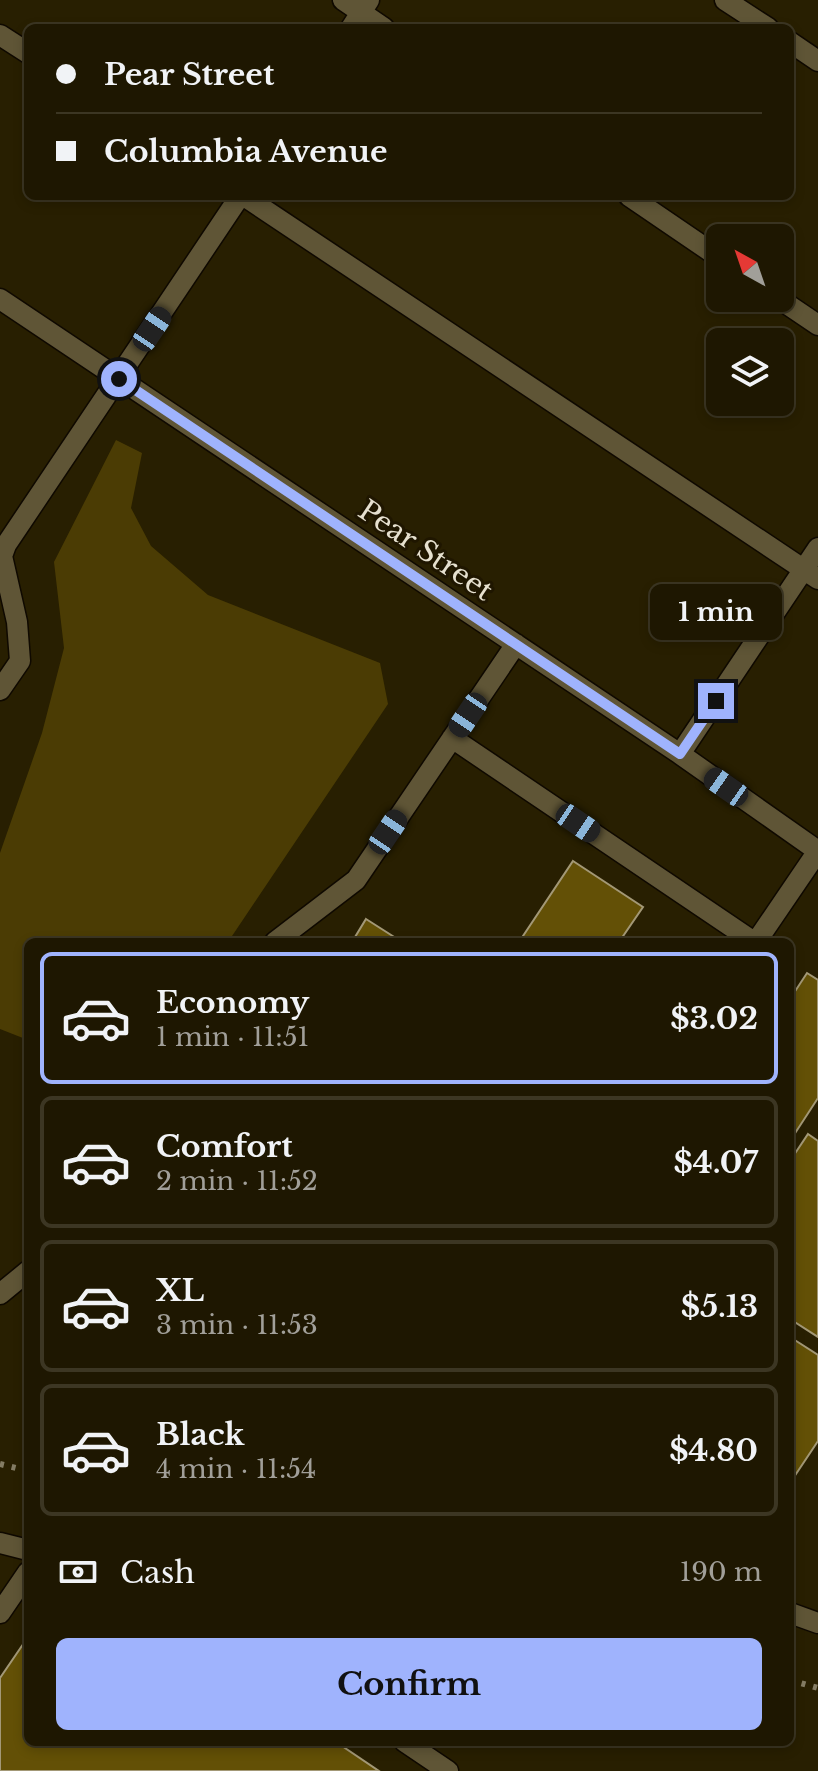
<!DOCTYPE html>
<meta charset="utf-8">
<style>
:root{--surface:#1e1701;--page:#2b2410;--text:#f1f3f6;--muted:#a19f99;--line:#3c3623;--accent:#9fb3fd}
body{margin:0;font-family:"Libre Baskerville",serif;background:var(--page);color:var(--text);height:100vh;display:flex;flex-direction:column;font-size:30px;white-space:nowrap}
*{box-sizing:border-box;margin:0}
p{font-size:26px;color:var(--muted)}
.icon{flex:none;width:44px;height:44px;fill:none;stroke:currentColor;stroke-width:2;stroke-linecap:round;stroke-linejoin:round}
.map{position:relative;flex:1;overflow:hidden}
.sheet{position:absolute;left:24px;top:938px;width:770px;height:808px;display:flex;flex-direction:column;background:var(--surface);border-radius:12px;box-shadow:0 4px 12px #0003,0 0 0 2px var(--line)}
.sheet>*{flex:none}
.banner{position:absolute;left:24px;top:24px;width:770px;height:176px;border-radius:12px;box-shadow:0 4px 12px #0003,0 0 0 2px var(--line);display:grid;align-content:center;height:176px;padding:0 32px;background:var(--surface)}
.needle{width:52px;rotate:320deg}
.controls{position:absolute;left:706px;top:224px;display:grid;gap:16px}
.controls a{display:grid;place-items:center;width:88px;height:88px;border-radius:12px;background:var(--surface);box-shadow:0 4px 12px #0003,0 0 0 2px var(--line);font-size:40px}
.end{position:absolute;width:36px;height:36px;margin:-18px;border:10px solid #9fb3fd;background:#111;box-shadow:0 0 0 4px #111}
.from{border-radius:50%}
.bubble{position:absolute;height:56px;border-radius:12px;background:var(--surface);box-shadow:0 4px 12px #0003,0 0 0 2px var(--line);font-size:26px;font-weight:800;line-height:56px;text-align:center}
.car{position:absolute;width:24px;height:48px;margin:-24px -12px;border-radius:10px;box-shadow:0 0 6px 2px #0007;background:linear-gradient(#222 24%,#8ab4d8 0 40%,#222 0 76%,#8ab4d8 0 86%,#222 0)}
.banner b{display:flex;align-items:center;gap:28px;height:76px;font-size:30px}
.banner b+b{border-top:2px solid var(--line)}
.banner i{width:20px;height:20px;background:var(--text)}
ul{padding:14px 0 0;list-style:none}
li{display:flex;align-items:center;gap:24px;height:132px;margin:0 16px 12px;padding:0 16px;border:4px solid var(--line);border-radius:12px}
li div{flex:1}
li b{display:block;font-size:30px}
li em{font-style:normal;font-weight:800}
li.active{border-color:var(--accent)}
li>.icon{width:72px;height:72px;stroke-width:1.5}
.pay{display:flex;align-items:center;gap:20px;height:88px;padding:0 32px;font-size:30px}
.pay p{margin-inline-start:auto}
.cta{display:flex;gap:16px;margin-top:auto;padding:16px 32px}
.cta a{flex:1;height:92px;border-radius:12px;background:var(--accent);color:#111;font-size:32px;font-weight:800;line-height:92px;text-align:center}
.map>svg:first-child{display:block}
.green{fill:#4b3c04}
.building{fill:#635006;stroke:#a39876;stroke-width:2}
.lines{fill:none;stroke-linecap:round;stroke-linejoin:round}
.minor-casing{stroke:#0f0900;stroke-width:23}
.minor{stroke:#5f5536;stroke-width:20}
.rail{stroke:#847c64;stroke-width:6;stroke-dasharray:4 8;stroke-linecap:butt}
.route{stroke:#9fb3fd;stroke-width:10}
.labels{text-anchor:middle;stroke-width:6;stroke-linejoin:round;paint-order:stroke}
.street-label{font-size:28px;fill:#e6e0cf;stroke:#1f1600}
</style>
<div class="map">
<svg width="818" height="1771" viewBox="0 0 818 1771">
<rect width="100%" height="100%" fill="#281f01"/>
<path class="green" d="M 116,440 L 142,453 L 131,508 L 151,546 L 208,595 L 380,663 L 388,704 L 228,942 L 28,942 L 28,1040 L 0,1029 L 0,853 L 42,733 L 64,648 L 54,562 Z"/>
<path class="building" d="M 573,861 L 643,907 L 619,942 L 519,942 Z
M 366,919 L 402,942 L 352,942 Z
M 807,973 L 818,980 L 818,1098 L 790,1141 L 790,999 Z
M 808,1134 L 818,1141 L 818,1337 L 790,1319 L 790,1161 Z
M 790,1337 L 818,1355 L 818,1441 L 790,1483 Z
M 28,1637 L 28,1742 L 336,1742 L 379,1771 L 0,1771 L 0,1678 Z"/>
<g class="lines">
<defs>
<path id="minor" d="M 343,0 L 384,28
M 725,0 L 768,28
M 351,28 L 369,0
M 0,35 L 28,53
M 790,42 L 818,61
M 244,196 L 818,579
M 629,196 L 720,258
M 778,298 L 818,325
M 0,299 L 680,754 L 818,851
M 0,690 L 20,661 L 17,622 L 2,556 L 6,545 L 240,196
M 452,738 L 754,942
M 680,754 L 818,548
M 275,942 L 356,880 L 516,644
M 756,942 L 818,851
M 0,1294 L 28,1271
M 0,1543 L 28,1550
M 0,1613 L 28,1572
M 790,1613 L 818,1623
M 405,1742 L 448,1771"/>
</defs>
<use href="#minor" class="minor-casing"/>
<use href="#minor" class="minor"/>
<path class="rail" d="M 0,1464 L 28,1471
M 790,1680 L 818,1688"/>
</g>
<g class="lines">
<path class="route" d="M 119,379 L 680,754 L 716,701"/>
</g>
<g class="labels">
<g class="street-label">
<text transform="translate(426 550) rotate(34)" y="10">Pear Street</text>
</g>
</g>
</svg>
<div class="controls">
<a><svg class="needle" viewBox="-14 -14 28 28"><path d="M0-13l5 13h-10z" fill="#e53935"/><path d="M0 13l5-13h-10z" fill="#a19f99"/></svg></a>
<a><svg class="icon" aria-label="layers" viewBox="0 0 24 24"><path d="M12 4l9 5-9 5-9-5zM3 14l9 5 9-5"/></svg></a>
</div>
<i class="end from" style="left:119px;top:379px"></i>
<i class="end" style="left:716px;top:701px"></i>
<div class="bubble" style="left:650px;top:584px;width:132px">1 min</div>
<i class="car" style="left:152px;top:329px;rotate:34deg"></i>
<i class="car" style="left:468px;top:715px;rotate:214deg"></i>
<i class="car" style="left:726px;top:787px;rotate:305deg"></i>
<i class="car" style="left:578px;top:823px;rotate:124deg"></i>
<i class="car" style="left:388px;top:832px;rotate:34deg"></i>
<div class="banner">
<b><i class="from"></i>Pear Street</b>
<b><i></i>Columbia Avenue</b>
</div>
<section class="sheet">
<ul>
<li class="active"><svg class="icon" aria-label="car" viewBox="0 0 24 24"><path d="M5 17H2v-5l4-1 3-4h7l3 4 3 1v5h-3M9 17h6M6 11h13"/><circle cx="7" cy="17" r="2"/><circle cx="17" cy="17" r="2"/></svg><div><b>Economy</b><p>1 min · 11:51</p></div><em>$3.02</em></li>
<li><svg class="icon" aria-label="car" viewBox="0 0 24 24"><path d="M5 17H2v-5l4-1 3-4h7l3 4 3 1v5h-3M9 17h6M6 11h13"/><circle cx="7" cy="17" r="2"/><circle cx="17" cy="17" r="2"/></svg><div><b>Comfort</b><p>2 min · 11:52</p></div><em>$4.07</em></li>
<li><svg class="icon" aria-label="car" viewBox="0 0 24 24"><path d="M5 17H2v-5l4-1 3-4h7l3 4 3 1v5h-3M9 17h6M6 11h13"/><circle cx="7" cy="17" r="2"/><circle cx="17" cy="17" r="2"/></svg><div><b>XL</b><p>3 min · 11:53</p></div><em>$5.13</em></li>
<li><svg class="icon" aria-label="car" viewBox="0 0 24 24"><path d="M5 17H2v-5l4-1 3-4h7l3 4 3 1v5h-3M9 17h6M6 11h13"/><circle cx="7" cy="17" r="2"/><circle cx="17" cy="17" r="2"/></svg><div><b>Black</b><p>4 min · 11:54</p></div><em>$4.80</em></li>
</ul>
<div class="pay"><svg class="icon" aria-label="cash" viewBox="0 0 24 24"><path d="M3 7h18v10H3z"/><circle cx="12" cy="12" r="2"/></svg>Cash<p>190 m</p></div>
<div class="cta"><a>Confirm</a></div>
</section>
</div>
